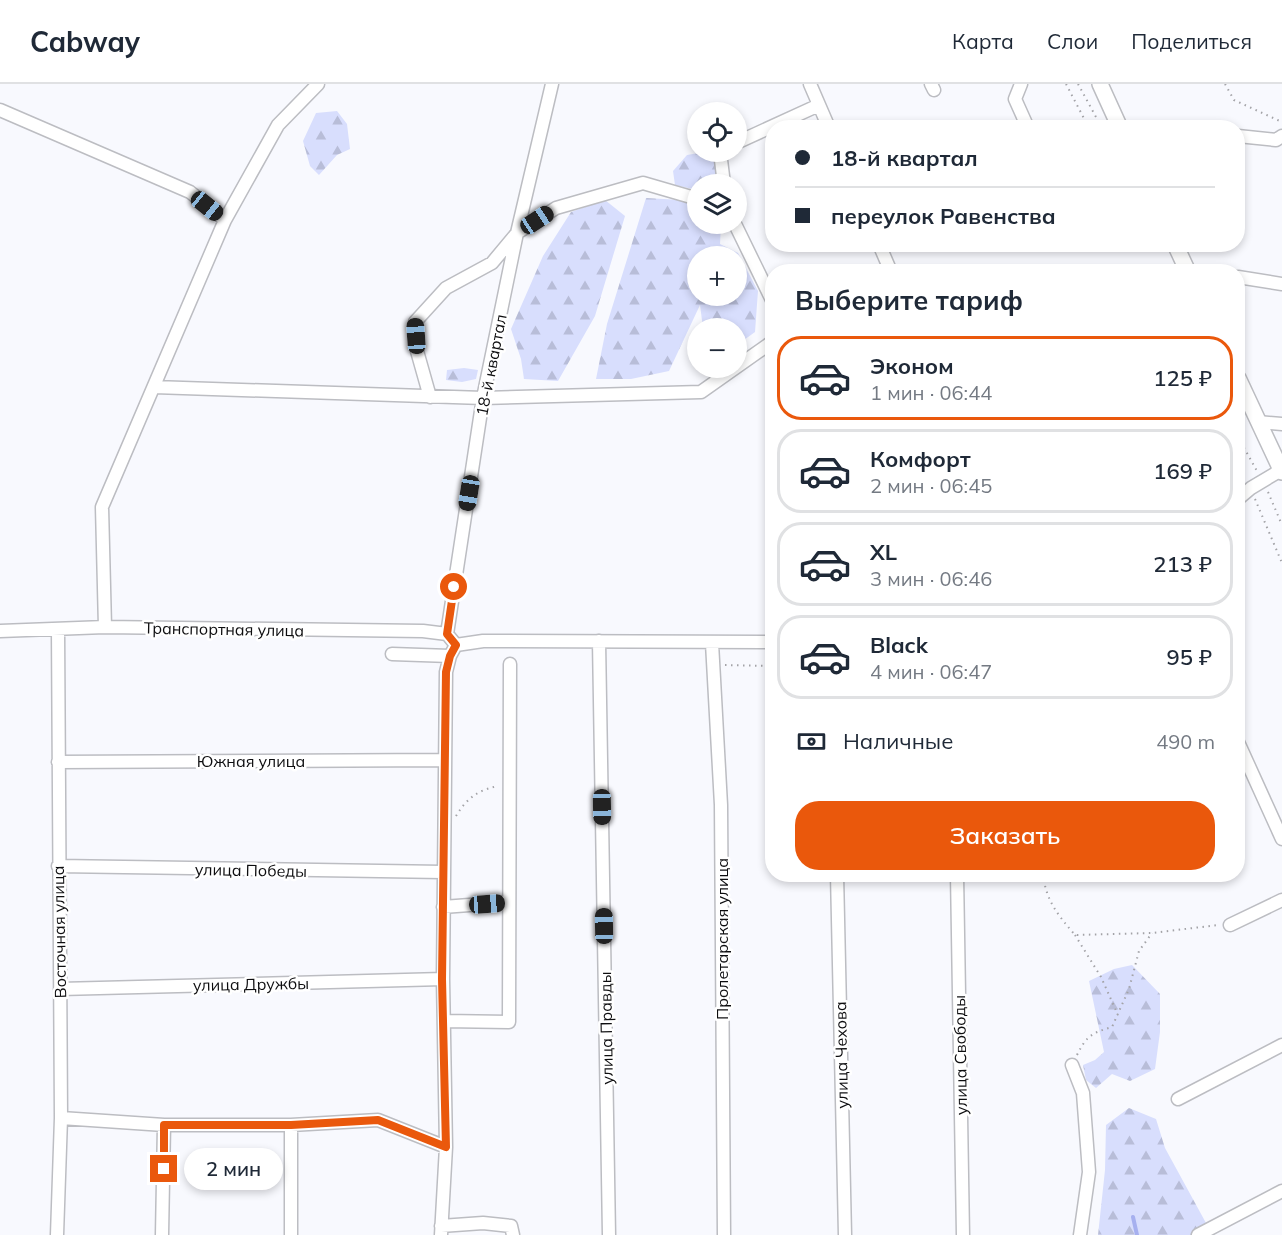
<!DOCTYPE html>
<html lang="ru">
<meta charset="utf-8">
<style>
:root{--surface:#fff;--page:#f6f6f7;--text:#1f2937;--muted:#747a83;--line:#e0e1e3;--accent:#ea580c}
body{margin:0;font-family:Mulish,sans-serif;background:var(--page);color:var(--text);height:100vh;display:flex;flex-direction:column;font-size:22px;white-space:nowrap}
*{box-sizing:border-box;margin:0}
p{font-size:20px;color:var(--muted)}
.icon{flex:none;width:33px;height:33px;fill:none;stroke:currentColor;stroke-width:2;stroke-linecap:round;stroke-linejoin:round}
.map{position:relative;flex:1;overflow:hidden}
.drawer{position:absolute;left:765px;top:180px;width:480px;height:618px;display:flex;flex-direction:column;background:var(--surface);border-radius:24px;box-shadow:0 3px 9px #0003}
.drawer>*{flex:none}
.guide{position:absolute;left:765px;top:36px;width:480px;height:132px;border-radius:24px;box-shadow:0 3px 9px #0003;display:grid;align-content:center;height:132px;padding:0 30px;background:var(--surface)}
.controls{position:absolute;left:687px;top:18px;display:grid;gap:12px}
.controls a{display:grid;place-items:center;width:60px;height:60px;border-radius:50%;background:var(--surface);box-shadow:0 3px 9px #0003;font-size:30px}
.end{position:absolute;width:27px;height:27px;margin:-14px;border:8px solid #ea580c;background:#fff;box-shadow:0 0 0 3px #fff}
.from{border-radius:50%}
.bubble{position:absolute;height:42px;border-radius:21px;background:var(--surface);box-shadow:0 3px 9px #0003;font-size:20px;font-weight:600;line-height:42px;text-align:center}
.car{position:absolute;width:18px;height:36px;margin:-18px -9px;border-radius:8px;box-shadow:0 0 4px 2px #0007;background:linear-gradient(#222 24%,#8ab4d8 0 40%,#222 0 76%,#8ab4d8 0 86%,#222 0)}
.guide b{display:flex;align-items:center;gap:21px;height:57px;font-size:22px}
.guide b+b{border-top:2px solid var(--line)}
.guide i{width:15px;height:15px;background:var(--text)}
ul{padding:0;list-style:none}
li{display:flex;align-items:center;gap:18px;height:84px;margin:0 12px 9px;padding:0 18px;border:3px solid var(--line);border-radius:24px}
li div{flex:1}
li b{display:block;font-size:22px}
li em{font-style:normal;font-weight:600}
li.selected{border-color:var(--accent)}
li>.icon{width:54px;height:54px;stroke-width:1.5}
h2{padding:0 30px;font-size:27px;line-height:72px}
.pay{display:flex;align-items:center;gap:15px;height:66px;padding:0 30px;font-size:22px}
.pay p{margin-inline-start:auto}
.primary-button{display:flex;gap:12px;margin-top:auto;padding:12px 30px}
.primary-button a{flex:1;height:69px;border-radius:24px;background:var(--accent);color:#fff;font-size:24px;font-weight:600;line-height:69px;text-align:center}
header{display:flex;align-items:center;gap:36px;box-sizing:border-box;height:84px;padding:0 30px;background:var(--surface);border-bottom:2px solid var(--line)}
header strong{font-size:28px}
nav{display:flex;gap:33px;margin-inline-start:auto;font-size:21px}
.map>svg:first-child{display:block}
.forest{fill:url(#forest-firs);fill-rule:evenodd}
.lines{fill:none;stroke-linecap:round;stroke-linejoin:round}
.stream{stroke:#a6b0ef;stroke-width:4}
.minor-casing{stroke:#bcbdc2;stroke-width:15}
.major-casing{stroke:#bcbdc2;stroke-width:18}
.path{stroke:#a3a3a7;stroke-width:2;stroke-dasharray:1.5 4.5;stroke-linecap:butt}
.minor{stroke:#fff;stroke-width:12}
.major{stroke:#fff;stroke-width:15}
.route{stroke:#ea580c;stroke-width:8}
.labels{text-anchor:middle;stroke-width:5;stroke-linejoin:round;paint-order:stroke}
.street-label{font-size:16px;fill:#0d0d0f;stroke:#fff}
</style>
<header>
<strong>Cabway</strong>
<nav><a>Карта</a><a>Слои</a><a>Поделиться</a></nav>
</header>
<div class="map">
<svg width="1282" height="1151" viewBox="0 0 1282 1151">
<defs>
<pattern id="forest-firs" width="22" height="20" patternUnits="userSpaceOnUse" patternTransform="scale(1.5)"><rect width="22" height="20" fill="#d8defd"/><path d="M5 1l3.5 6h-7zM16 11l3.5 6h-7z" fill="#b8bdd8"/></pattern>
</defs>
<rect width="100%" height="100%" fill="#f8f9fe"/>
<path class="forest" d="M 337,27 L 347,40 L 350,65 L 337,71 L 319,91 L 310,82 L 303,57 L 316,29 Z
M 704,68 L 714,71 L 717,93 L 715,100 L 698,100 L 697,106 L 675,101 L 673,87 L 687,71 Z
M 646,114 L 681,116 L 697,122 L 698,140 L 721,141 L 720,160 L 738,169 L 758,207 L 755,248 L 737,261 L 736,244 L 703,244 L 700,221 L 669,287 L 631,295 L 596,295 L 607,240 ZM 698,172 L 736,172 L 736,212 L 698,212 Z
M 605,116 L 625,132 L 595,232 L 558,297 L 524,295 L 521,275 L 511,245 L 543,172 L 571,128 Z
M 464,284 L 478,286 L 476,295 L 462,298 L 446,296 L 447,286 Z
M 1132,881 L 1160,910 L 1160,948 L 1155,985 L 1130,997 L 1112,990 L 1096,1004 L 1086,996 L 1083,981 L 1095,976 L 1104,968 L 1089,897 L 1114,885 Z
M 1129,1024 L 1156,1035 L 1165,1064 L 1206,1139 L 1203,1151 L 1098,1151 L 1105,1086 L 1106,1041 Z"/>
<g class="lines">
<path class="stream" d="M 1133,1133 L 1137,1151"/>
<defs>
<path id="minor" d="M 810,0 L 829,44
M 931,0 L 934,6
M 1021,0 L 1015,15 L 1028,44
M 0,26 L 190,108 L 225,136
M 1238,52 L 1276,56 L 1282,52
M 736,59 L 819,21
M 720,68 L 724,100
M 735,140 L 772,216
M 879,160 L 891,188
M 1238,193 L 1282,200
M 154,303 L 483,314 L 701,308 L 772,258
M 430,313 L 417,267 L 415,238 L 446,204 L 492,179 L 517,149 L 556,124 L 643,99 L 698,115
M 1258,338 L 1282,340
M 1238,415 L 1251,404 L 1281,386
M 105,543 L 102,423 L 225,136 L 278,41 L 318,0
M 0,547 L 105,543 L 423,547 L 447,550
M 599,557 L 609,1151
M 712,559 L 721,721 L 724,1151
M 456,561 L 447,550 L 483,314 L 517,149 L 552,0
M 456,561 L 483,557 L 772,558
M 392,570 L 450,572
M 1238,658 L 1282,755
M 58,678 L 444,676
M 58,782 L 443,788
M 837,790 L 845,1151
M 957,790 L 963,1151
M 443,823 L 509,818
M 1230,841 L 1282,816
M 60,905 L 443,895
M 445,937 L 509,938 L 510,580
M 1072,981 L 1083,1009 L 1089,1088 L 1080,1151
M 1178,1015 L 1282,961
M 61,1034 L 164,1041 L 291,1041 L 378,1036 L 446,1063
M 291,1041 L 291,1151
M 441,1142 L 483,1139 L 511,1142 L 513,1151
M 57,1151 L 61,1034 L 58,545
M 162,1151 L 164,1041
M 441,1151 L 446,1063 L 443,895 L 446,588 L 450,572 L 456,561
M 1198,1151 L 1282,1107"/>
<path id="major" d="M 1100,0 L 1120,44
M 1175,160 L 1188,188
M 1238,294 L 1282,388"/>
</defs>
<use href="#minor" class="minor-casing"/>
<use href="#major" class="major-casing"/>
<path class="path" d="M 1066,0 L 1089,44
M 1078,0 L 1102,44
M 1225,0 L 1234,16 L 1282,38
M 1238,353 L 1257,387
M 1268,408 L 1282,441
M 1255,415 L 1282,479
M 725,581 L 772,582
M 456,732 C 467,714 478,706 498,702
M 1043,790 C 1046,817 1058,831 1075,851 L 1152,849 L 1218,841
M 1075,851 L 1101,893 L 1118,931
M 1077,971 C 1087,951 1092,949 1112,943 L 1129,905 L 1139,867 L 1152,849"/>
<use href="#minor" class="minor"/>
<use href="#major" class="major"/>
</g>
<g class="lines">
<path class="route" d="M 164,1085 L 164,1041 L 291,1041 L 378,1036 L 446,1063 L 442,895 L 446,588 L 450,572 L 456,561 L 447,550 L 454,503"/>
</g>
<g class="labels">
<g class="street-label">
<text transform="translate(491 281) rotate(-79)" y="6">18-й квартал</text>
<text transform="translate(224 545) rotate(1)" y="6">Транспортная улица</text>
<text x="251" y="683">Южная улица</text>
<text transform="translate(251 786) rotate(1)" y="6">улица Победы</text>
<text transform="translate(59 848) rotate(-91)" y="6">Восточная улица</text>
<text transform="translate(722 855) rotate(-90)" y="6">Пролетарская улица</text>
<text transform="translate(251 900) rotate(-1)" y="6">улица Дружбы</text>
<text transform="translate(606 944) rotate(-91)" y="6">улица Правды</text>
<text transform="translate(841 971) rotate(-91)" y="6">улица Чехова</text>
<text transform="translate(960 971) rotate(-91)" y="6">улица Свободы</text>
</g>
</g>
</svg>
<div class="controls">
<a><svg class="icon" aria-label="locate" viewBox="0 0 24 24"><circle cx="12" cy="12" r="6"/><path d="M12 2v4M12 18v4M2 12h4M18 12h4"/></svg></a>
<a><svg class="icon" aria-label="layers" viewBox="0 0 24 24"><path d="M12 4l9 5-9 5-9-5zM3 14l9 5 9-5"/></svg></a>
<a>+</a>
<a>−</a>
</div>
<i class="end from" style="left:454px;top:503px"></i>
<i class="end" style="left:164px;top:1085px"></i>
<div class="bubble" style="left:184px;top:1064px;width:99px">2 мин</div>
<i class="car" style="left:207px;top:122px;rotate:129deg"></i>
<i class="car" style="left:537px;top:136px;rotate:57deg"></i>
<i class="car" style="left:416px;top:252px;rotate:356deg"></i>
<i class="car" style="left:469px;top:409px;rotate:189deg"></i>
<i class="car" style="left:602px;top:723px;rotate:179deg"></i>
<i class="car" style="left:487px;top:820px;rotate:86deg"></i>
<i class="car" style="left:604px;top:842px;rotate:359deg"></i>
<div class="guide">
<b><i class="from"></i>18-й квартал</b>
<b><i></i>переулок Равенства</b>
</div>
<section class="drawer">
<h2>Выберите тариф</h2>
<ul>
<li class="selected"><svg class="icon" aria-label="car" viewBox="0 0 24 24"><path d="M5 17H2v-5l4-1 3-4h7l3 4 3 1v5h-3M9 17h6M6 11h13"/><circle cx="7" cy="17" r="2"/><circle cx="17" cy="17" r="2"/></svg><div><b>Эконом</b><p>1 мин · 06:44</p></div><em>125 ₽</em></li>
<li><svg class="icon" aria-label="car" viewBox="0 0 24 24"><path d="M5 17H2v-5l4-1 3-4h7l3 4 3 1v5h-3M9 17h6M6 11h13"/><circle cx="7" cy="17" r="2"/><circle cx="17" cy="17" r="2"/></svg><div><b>Комфорт</b><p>2 мин · 06:45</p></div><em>169 ₽</em></li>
<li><svg class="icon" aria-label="car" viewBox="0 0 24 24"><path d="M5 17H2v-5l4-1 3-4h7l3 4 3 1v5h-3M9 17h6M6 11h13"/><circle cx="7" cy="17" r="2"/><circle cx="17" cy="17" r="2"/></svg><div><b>XL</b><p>3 мин · 06:46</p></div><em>213 ₽</em></li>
<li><svg class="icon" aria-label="car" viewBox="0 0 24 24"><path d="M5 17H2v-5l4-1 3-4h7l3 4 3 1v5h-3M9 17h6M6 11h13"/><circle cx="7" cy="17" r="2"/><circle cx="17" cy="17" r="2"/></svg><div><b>Black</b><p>4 мин · 06:47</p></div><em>95 ₽</em></li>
</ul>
<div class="pay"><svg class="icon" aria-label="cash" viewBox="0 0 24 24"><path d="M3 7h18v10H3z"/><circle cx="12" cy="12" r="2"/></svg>Наличные<p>490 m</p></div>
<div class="primary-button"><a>Заказать</a></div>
</section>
</div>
